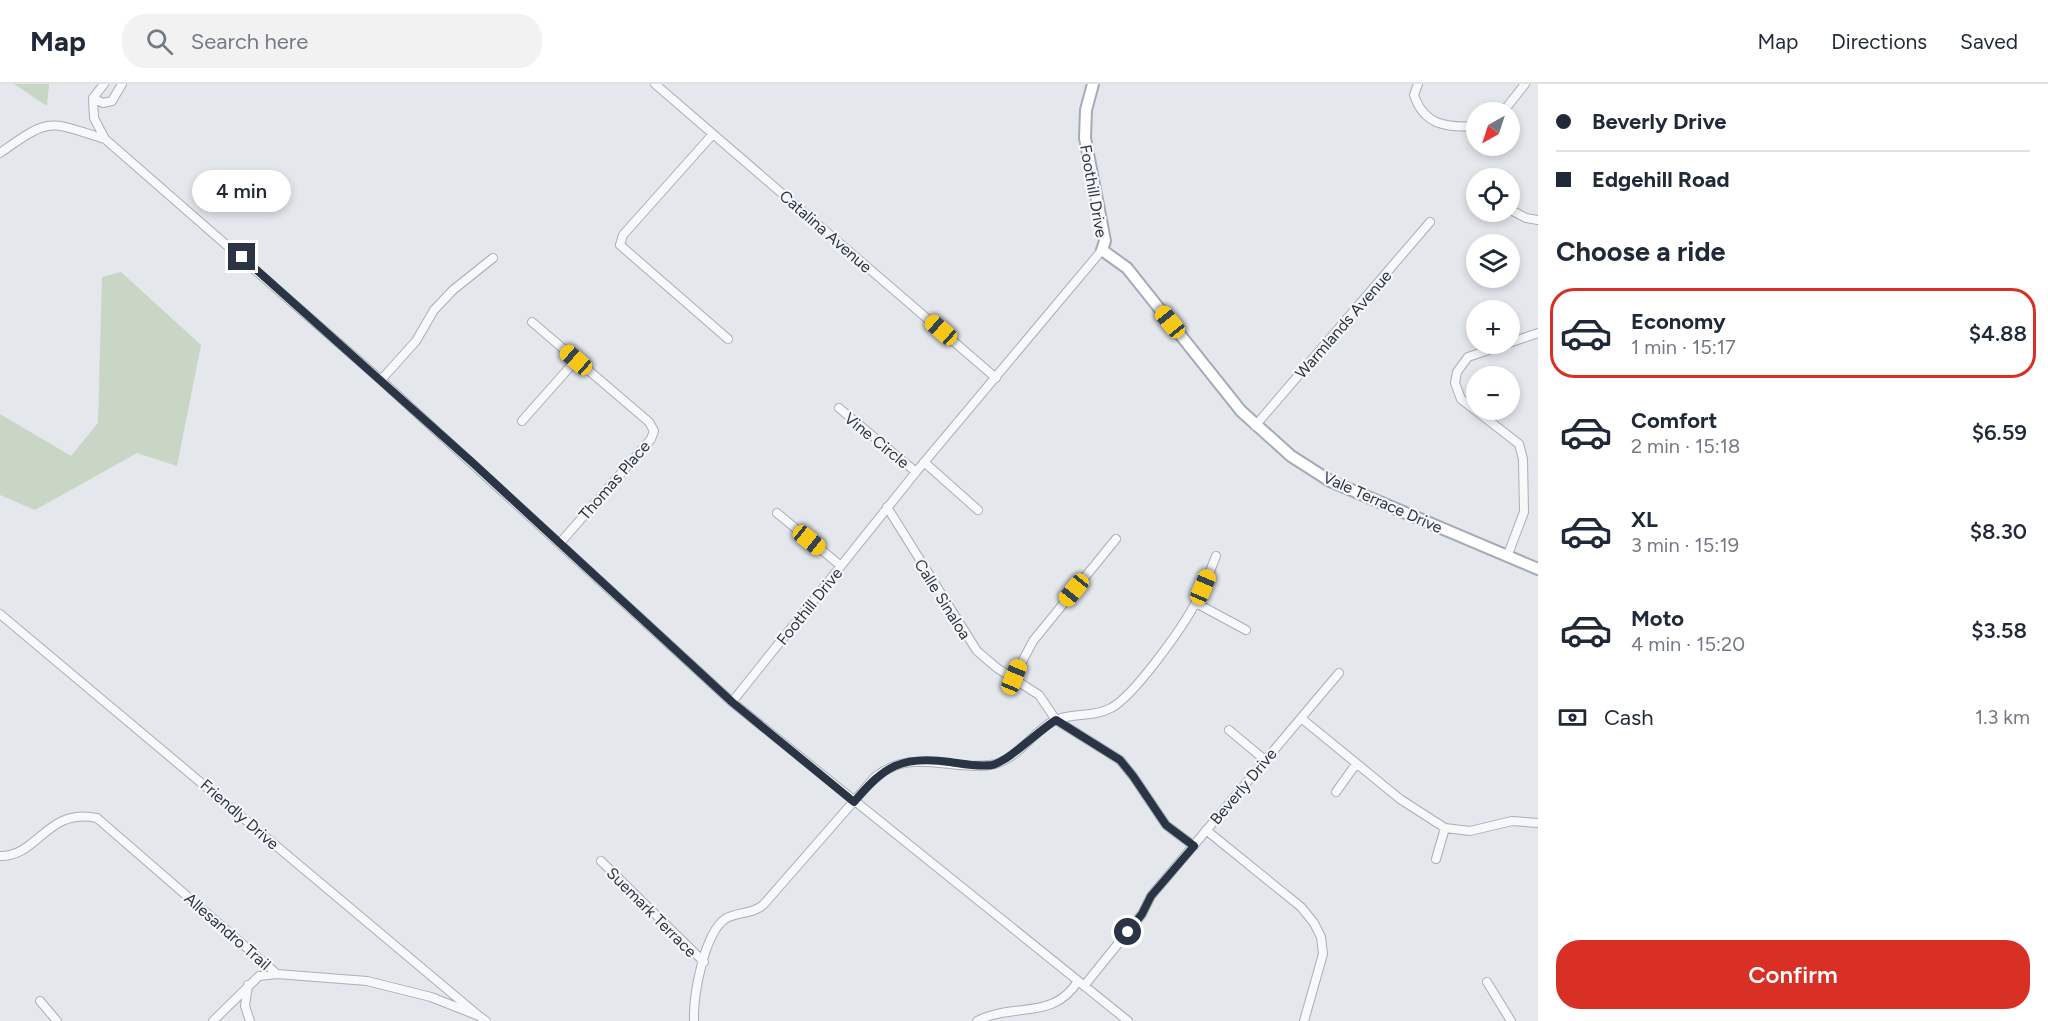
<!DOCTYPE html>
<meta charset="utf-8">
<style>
:root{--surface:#fff;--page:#f2f2f3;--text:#1f2937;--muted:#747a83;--line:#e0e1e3;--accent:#d93025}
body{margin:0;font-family:Figtree,sans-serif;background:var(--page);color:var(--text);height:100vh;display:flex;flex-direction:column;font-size:22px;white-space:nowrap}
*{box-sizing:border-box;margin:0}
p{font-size:20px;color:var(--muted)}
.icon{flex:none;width:33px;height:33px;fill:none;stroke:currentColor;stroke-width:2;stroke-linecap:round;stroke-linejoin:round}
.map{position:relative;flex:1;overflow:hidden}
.sheet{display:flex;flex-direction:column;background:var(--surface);width:510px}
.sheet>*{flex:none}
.guide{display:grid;align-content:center;height:132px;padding:0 18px;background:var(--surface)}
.needle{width:39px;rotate:219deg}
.tools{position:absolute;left:1466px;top:18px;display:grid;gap:12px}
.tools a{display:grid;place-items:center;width:54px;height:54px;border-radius:50%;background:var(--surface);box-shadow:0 3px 9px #0003;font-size:30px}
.end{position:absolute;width:27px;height:27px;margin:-14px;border:8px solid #2b3445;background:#fff;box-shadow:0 0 0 3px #fff}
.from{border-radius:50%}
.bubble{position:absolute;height:42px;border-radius:21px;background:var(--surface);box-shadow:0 3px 9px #0003;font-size:20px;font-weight:600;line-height:42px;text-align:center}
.car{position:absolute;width:18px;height:36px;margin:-18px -9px;border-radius:8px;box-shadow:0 0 4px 2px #0007;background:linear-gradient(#f5c518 24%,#345 0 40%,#f5c518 0 76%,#345 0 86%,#f5c518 0)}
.guide b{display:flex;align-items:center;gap:21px;height:57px;font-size:22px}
.guide b+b{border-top:2px solid var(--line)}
.guide i{width:15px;height:15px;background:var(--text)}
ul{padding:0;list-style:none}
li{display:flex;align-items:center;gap:18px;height:90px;margin:0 12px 9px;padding:0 6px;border:3px solid transparent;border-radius:24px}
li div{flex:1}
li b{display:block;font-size:22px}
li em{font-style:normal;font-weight:600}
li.selected{border-color:var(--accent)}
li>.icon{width:54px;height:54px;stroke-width:1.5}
h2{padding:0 18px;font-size:27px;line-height:72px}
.pay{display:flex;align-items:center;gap:15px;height:66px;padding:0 18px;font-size:22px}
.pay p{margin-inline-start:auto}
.button{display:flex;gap:12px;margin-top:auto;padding:12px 18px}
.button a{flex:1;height:69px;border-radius:24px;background:var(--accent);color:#fff;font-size:24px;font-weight:600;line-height:69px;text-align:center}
header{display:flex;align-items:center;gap:36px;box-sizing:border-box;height:84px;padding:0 30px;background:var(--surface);border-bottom:2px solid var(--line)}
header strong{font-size:28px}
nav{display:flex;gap:33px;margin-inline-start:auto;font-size:21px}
.search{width:420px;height:54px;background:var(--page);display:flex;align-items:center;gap:15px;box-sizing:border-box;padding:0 21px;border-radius:24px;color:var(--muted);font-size:22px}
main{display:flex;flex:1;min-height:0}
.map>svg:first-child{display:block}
.green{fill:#c9d6c5}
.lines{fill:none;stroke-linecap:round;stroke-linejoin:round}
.minor-casing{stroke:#a9aeb7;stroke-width:10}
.major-casing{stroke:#a3abb8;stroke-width:14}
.minor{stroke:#f7f8fa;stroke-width:8}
.major{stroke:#fff;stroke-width:10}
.route{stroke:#2b3445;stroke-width:8}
.labels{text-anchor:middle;stroke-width:4.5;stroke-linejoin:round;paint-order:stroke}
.street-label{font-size:16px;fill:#2b3445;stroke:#f4f6f9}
</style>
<header>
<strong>Map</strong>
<div class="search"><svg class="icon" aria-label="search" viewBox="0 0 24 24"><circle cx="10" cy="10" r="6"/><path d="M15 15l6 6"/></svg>Search here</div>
<nav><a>Map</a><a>Directions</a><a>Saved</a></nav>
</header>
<main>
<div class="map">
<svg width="1538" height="937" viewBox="0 0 1538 937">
<rect width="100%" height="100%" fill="#e4e7ec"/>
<path class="green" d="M 14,0 L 49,0 L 47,22 Z
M 121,188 L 201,261 L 177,382 L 137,369 L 35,426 L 0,411 L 0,330 L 71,372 L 98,339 L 102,193 Z"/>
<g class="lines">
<defs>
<path id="minor" d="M 104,0 L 93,14 L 94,34 L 105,55
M 655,0 L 996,294
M 1418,0 L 1414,11 C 1424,41 1446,44 1476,42
M 93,14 L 103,19 L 112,17 L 122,0
M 1503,28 L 1525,0
M 713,50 L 623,151 L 620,161 L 728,255
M 0,69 C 51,33 47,37 105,55 L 381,296 L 732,618 L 1128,937
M 1509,125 L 1526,134 L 1538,136
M 532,238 L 649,338 L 654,347 L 651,355 L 560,459
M 381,296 L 416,257 L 434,226 L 453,206 L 493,174
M 839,324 L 916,388
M 522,337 L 576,276
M 1255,342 L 1430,138
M 924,378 L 978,426
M 887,423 L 977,567 L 997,584 L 1039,611 L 1056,636 L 1120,676 L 1133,692 L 1166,741 L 1194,762
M 777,429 L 841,482
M 1507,473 L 1524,428 L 1523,375 L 1519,360 L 1461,315 L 1455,299 L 1457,288 L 1468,273 L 1538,249
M 1196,519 L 1246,546
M 0,530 L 479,932
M 1014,593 L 1033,557 L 1116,455
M 732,618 L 916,388 L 1102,166
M 1301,634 L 1400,715 L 1445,744 L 1470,747 L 1512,737 L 1538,739
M 1229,646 L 1265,676
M 1336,708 L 1356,680
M 1206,746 L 1301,823 L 1314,839 L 1321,853 L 1323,870 L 1304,937
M 0,772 C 38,773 47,723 97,734 L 277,890
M 1436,775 L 1445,744
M 601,777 L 704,878
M 1487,898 L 1511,937
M 248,901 L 245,922 L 250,937
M 1084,902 L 1142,830 L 1151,812 L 1339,589
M 40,917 L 57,937
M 213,937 L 259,892 L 277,890 L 367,897 L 431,913 L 479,932 L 486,937
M 694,937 C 693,912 704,850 725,835 C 737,827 753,831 764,820 L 875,693 C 913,663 950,687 990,681 C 1015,678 1032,649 1053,637 C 1070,628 1093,634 1111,624 C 1134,612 1183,543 1196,518 C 1204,504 1210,487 1216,472
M 977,937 C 1014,918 1053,937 1078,897"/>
<path id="major" d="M 1093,0 L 1086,26 L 1085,54 L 1105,157 L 1102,166 L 1127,184 L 1241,327 L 1291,372 L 1330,397 L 1538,485"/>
</defs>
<use href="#minor" class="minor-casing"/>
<use href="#major" class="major-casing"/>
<use href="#minor" class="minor"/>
<use href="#major" class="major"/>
</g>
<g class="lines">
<path class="route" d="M 242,173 L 474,380 L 732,618 L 854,718 C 884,682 902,671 950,678 C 964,680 979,683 992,681 C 1009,677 1038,647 1056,636 L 1120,676 L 1133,692 L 1166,741 L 1194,762 L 1151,812 L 1142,830 L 1128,848"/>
</g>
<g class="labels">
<g class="street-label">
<text transform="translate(1094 107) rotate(80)" y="6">Foothill Drive</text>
<text transform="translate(826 147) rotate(41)" y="6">Catalina Avenue</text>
<text transform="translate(1343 240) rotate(-49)" y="6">Warmlands Avenue</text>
<text transform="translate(877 356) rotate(39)" y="6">Vine Circle</text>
<text transform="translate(614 396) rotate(-49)" y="6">Thomas Place</text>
<text transform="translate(1383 418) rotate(24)" y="6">Vale Terrace Drive</text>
<text transform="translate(943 515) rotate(58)" y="6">Calle Sinaloa</text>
<text transform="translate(809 522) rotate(-51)" y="6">Foothill Drive</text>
<text transform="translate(1243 702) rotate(-50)" y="6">Beverly Drive</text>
<text transform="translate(240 730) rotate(41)" y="6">Friendly Drive</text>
<text transform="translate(652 828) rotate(45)" y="6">Suemark Terrace</text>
<text transform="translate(228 847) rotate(41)" y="6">Allesandro Trail</text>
</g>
</g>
</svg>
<div class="tools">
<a><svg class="needle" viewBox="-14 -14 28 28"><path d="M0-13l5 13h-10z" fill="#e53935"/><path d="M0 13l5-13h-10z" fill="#747a83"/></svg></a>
<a><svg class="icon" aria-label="locate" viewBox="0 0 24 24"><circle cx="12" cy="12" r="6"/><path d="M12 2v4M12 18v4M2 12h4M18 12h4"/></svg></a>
<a><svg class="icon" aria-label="layers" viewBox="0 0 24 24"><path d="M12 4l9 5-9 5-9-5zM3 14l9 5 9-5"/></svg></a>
<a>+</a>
<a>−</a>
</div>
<i class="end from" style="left:1128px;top:848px"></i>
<i class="end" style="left:242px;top:173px"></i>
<div class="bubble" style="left:192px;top:86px;width:99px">4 min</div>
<i class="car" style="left:1170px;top:238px;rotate:321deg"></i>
<i class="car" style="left:941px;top:246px;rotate:311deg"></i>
<i class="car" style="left:576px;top:276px;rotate:311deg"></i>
<i class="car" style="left:809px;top:456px;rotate:129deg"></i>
<i class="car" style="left:1203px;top:503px;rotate:23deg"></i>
<i class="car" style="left:1074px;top:506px;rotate:219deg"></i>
<i class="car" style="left:1014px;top:593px;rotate:22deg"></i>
</div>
<section class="sheet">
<div class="guide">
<b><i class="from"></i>Beverly Drive</b>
<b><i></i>Edgehill Road</b>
</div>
<h2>Choose a ride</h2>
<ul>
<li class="selected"><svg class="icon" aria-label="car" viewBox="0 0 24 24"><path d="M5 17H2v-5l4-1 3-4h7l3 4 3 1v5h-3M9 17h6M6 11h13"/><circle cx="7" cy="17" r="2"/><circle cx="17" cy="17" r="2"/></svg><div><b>Economy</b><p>1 min · 15:17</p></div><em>$4.88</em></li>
<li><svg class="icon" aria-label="car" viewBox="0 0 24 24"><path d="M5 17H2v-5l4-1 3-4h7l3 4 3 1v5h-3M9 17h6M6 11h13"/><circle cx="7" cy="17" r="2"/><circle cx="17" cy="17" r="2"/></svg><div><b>Comfort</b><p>2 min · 15:18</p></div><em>$6.59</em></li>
<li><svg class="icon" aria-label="car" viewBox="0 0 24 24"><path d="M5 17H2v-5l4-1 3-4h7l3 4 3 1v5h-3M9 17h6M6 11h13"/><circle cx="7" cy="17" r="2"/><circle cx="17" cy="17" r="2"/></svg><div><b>XL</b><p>3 min · 15:19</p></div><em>$8.30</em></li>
<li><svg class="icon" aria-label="car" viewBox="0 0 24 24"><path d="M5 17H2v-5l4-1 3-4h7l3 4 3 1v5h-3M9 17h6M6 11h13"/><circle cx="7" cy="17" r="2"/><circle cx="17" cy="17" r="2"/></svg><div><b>Moto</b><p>4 min · 15:20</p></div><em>$3.58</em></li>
</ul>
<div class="pay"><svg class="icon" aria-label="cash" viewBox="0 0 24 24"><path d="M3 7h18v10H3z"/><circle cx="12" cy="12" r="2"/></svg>Cash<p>1.3 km</p></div>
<div class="button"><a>Confirm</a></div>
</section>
</main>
